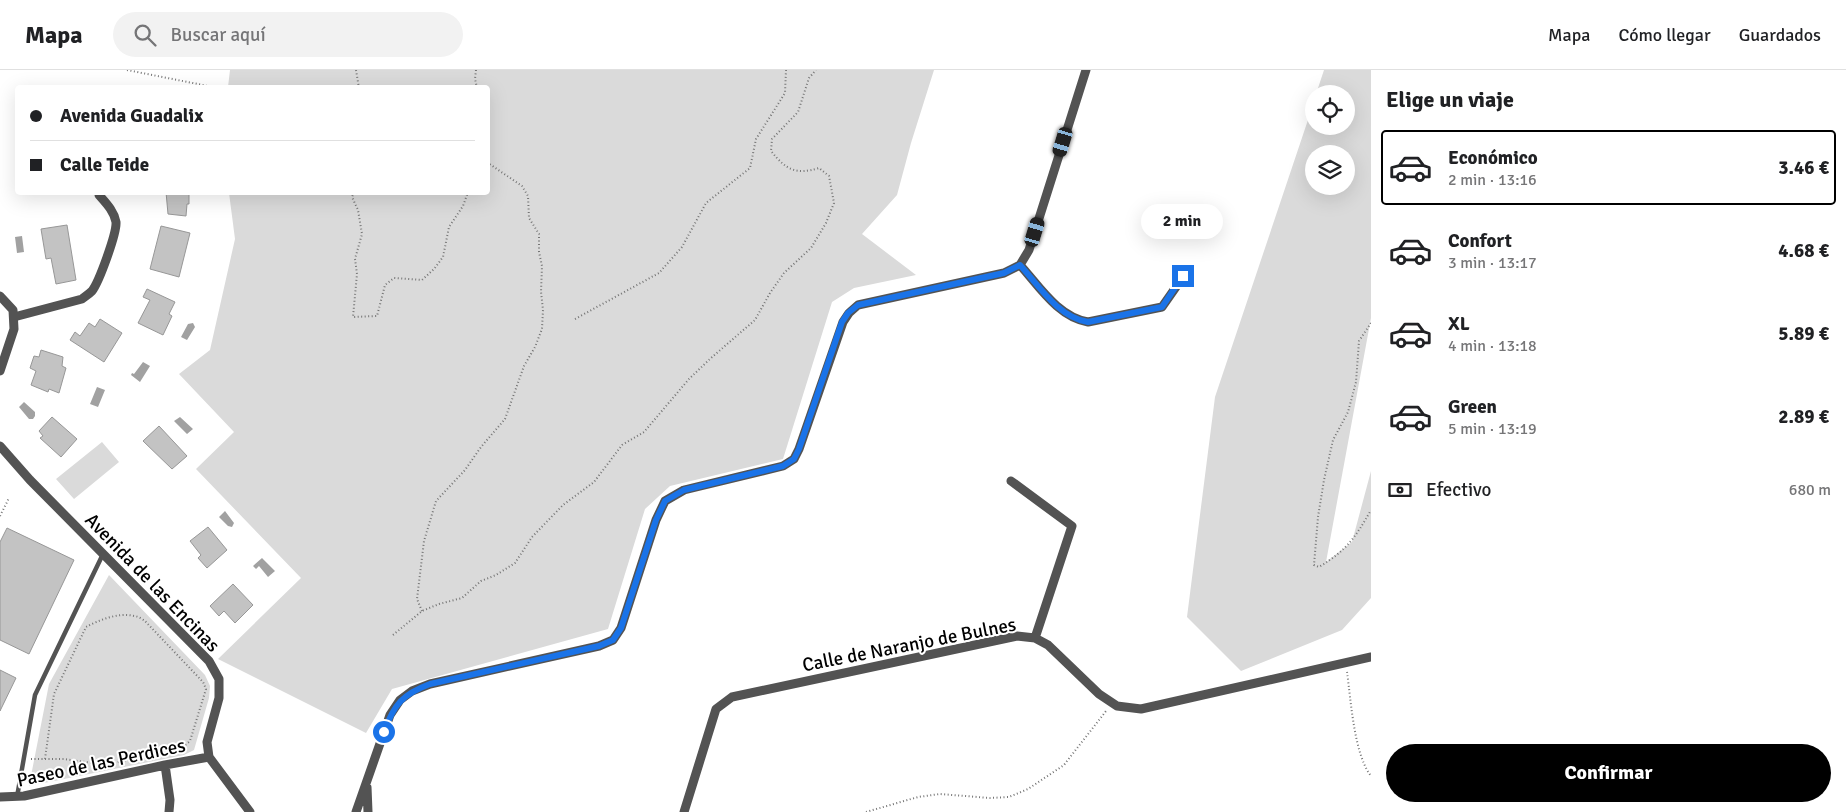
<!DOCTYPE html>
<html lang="es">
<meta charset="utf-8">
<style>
:root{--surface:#fff;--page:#f2f2f2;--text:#202124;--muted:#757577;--line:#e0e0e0;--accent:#000}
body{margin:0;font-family:Signika,sans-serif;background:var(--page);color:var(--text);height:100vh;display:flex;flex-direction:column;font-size:19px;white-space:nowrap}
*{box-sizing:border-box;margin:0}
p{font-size:16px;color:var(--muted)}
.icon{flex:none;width:28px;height:28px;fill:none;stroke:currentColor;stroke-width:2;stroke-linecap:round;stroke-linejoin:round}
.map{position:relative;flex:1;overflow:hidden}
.details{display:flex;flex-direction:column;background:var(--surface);width:475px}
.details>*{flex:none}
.top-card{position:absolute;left:15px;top:15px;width:475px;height:110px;border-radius:5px;box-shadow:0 5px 20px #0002;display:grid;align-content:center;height:110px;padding:0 15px;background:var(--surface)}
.fabs{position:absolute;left:1305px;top:15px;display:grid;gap:10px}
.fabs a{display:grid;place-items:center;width:50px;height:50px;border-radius:50%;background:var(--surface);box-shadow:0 5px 20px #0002;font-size:25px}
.end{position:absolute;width:22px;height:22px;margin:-11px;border:6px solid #1a73e8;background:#fff;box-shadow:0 0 0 2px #fff}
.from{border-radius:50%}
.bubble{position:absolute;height:35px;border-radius:18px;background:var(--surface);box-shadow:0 5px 20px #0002;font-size:16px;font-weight:700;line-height:35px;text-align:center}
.car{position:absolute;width:15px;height:30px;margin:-15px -8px;border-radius:6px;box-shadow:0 0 4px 1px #0007;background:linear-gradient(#222 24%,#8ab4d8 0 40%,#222 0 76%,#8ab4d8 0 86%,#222 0)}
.top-card b{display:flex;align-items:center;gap:18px;height:48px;font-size:19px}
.top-card b+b{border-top:1px solid var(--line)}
.top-card i{width:12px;height:12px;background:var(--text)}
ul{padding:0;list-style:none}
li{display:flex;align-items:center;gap:15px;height:75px;margin:0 10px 8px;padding:0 5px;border:2px solid transparent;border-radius:5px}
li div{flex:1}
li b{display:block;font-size:19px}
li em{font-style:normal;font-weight:700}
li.on{border-color:var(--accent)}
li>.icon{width:45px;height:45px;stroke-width:1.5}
h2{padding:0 15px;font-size:22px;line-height:60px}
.pay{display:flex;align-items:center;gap:12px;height:55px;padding:0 15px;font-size:19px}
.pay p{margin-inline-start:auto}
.button{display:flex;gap:10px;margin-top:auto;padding:10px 15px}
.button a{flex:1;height:58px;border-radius:30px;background:var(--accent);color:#fff;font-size:20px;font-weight:700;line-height:58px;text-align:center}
header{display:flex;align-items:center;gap:30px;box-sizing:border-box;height:70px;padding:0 25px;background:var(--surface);border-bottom:1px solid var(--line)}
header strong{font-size:24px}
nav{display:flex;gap:28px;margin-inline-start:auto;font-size:18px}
.search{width:350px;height:45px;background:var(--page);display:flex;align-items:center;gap:12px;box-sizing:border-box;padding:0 18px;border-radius:28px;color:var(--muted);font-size:19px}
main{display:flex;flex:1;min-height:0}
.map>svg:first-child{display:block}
.green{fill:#dadada;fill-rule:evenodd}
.water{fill:#a1a1a1}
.building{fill:#c3c3c3;stroke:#979797}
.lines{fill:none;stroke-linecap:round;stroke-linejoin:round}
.path{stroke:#757575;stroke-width:2;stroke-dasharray:1 2.5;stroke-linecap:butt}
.service{stroke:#535353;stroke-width:4.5}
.minor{stroke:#535353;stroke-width:9}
.route{stroke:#1a73e8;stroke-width:6}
.labels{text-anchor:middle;stroke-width:4;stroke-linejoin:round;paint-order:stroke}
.street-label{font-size:19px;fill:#000;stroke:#fff}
</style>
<header>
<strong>Mapa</strong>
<div class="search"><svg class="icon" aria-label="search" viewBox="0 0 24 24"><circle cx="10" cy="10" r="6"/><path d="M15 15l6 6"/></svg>Buscar aquí</div>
<nav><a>Mapa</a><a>Cómo llegar</a><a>Guardados</a></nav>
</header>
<main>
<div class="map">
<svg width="1371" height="742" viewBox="0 0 1371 742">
<rect width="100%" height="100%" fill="#fff"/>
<path class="green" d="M 230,0 L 934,0 L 911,73 L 897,125 L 862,164 L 916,205 L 854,218 L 832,232 L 783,389 L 670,416 L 645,439 L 608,559 L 392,619 L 366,663 L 218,589 L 301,508 L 196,399 L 234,362 L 179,304 L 210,280 L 235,169 L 229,123 L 488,122 L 488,18 L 228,17 Z
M 1324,0 L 1371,0 L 1371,248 L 1326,492 L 1352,472 L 1371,401 L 1371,528 L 1342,560 L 1241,601 L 1187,547 L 1215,327 L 1314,32 L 1314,56 L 1346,56 L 1346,24 L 1316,24 ZM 1314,84 L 1346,84 L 1346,116 L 1314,116 Z
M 102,372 L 119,392 L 74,429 L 56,409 Z
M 109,505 L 205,605 L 210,616 L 209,628 L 194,680 L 184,685 L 29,716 L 49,614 Z"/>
<path class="water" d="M 22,166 L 24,182 L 17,183 L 15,167 Z
M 193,253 L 195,257 L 187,270 L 181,267 L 188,254 Z
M 143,292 L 150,296 L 140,312 L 131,305 L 132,303 L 134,304 Z
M 97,317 L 105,320 L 98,337 L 90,334 Z
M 24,332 L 35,342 L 35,346 L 33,349 L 29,349 L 19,337 Z
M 180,347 L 193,359 L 187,364 L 174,351 Z
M 225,441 L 234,453 L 232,457 L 228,456 L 219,447 Z
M 262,488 L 275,501 L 268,507 L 259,496 L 256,499 L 253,496 Z"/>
<path class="building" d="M 166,122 L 189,122 L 189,134 L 187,134 L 186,146 L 168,144 Z
M 67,155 L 76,210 L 56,214 L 51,188 L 46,189 L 41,159 Z
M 161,156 L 190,163 L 179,207 L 150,199 Z
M 147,219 L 175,232 L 169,244 L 172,246 L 163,265 L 138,253 L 150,230 L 143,227 Z
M 100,249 L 122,263 L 104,292 L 70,270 L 75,262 L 80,266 L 89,253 L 95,257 Z
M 41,280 L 63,287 L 62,296 L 66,298 L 59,323 L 49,319 L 48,322 L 31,315 L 36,301 L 30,298 L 34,286 L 39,287 Z
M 52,347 L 77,369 L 61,387 L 40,368 L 43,366 L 39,361 Z
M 159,356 L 187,386 L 172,399 L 143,371 Z
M 208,457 L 227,480 L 207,498 L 198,488 L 201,485 L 190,471 Z
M 7,458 L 74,490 L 29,584 L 0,570 L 0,472 Z
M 233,514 L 253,535 L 235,553 L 224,541 L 219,546 L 210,536 Z
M 0,600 L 16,608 L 0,641 Z"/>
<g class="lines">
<path class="path" d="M 127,0 L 218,18
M 356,0 L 359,18
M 476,0 L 475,9 L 477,18
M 354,122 L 352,127 L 358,140 L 362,164 L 355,189 L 357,204 L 353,247 L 377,246 L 385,215 L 394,208 L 422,210 L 434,199 L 443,187 L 449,157 L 463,136 L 468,122
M 575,249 L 659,203 L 682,177 L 706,133 L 750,98 L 756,69 L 785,23 L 786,0
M 1371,253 L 1359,271 L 1356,312 L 1348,342 L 1333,370 L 1324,410 L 1318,447 L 1314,495 L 1319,497 C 1347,480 1355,468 1371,440
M 0,446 L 9,428
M 422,541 L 417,529 L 424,471 L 436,431 L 465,400 L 481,377 L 505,349 L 524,296 L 535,277 L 542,259 L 543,240 L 541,222 L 542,196 L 539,182 L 539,164 L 529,148 L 528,126 L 522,116 L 488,93
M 393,565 L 422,541 L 439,534 L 462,528 L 481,511 L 496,505 L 515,493 L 532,467 L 563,435 L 594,412 L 622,375 L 644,362 L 689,309 L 711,288 L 755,250 L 770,223 L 784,203 L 811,178 L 826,153 L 834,133 L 829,106 L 819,98 C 796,105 786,100 771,81 L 772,69 L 798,42 L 809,8 L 816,0
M 1347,602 C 1351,631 1354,684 1371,706
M 31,689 L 64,689 L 107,695 L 184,676 L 190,671 L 206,619 L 203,612 L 145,551 C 142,549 138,546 134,546 C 119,542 99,550 86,557 L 54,624 L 45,689
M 866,742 L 918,727 L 940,724 L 990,728 L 1009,727 L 1028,719 L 1064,695 L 1106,641"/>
<path class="service" d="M 17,727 L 35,625 L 103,484"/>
<path class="minor" d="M 1020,195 C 1039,216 1058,247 1088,252 L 1162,237 L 1183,207
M 0,226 L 13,240 L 14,259 L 0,301
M 14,247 L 82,229 C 86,226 89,224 92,221 C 99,212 117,163 116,152 C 114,141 106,133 99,125
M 0,376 L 30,410 L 209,591 L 219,609 L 219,628 L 207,672 L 209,687 L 250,742
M 1011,411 L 1072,456 L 1035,568
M 165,695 L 170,730 L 169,742
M 367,717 L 368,742
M 0,727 L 24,726 L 165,695 L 209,687
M 356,742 L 390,645 L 400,630 L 412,621 L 430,614 L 599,576 L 613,570 L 621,558 L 656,450 L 665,431 L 684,420 L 783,396 L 794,389 L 799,379 L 843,252 L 849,243 L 858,235 L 1004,203 L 1020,195 L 1029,180 L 1086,0
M 684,742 L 716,639 L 732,627 L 1017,566 L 1035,568 L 1048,575 L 1099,624 L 1117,636 L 1141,639 L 1371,587"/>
</g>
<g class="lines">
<path class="route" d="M 384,662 C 394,634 403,624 430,614 L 599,576 L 613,570 L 621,558 L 656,450 L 665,431 L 684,420 L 783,396 L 794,389 L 799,379 L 842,252 L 848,243 L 858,235 L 1004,203 L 1020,195 C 1039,216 1058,247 1088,252 L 1162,237 L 1183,206"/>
</g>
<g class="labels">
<g class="street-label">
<text transform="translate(153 512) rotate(46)" y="7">Avenida de las Encinas</text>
<text transform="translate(909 574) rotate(-11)" y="7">Calle de Naranjo de Bulnes</text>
<text transform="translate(101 692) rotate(-12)" y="7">Paseo de las Perdices</text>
</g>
</g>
</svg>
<div class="fabs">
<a><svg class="icon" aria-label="locate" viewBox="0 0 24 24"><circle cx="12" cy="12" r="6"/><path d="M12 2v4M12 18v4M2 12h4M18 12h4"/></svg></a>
<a><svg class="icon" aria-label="layers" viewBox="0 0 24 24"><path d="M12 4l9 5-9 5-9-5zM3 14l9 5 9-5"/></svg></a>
</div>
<i class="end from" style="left:384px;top:662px"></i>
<i class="end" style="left:1183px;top:206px"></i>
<div class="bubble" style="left:1141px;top:134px;width:82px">2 min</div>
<i class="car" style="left:1063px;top:72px;rotate:197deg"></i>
<i class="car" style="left:1035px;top:162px;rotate:17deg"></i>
<div class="top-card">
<b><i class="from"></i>Avenida Guadalix</b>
<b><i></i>Calle Teide</b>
</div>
</div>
<section class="details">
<h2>Elige un viaje</h2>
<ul>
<li class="on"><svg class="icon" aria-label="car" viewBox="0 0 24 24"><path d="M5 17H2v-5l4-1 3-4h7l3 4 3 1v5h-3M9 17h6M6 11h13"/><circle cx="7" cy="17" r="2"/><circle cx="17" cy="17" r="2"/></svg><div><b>Económico</b><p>2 min · 13:16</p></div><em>3.46 €</em></li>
<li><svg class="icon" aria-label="car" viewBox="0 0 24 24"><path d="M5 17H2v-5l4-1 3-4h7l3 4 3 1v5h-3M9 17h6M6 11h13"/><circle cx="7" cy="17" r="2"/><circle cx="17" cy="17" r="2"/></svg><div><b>Confort</b><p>3 min · 13:17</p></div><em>4.68 €</em></li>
<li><svg class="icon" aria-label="car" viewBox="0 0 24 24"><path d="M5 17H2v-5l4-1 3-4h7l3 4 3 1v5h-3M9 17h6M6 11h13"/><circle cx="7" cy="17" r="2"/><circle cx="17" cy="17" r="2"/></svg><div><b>XL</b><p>4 min · 13:18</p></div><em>5.89 €</em></li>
<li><svg class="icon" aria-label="car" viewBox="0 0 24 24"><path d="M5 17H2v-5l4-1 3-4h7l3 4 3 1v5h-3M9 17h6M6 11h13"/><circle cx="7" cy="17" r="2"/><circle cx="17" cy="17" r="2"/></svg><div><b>Green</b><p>5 min · 13:19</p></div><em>2.89 €</em></li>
</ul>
<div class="pay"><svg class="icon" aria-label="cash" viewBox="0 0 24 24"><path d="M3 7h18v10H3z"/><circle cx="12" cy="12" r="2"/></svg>Efectivo<p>680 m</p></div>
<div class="button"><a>Confirmar</a></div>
</section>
</main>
